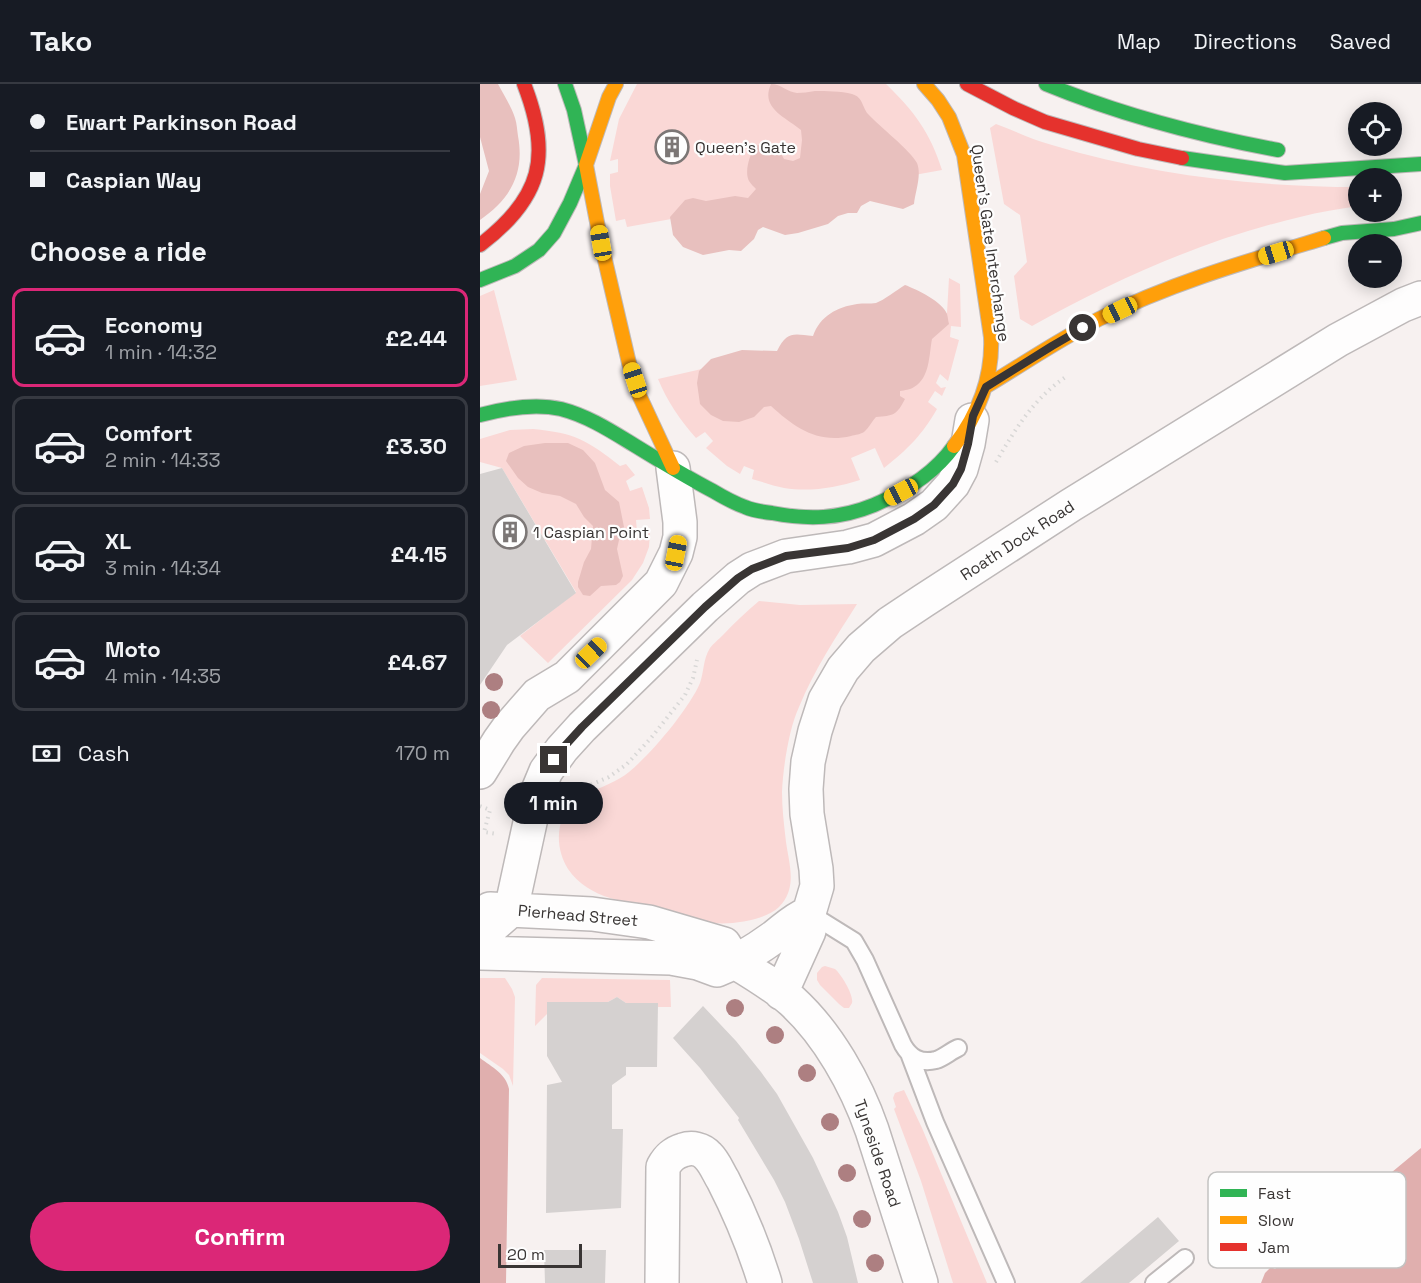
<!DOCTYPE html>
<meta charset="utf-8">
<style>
:root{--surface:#171b24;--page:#242831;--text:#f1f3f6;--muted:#9ea1a6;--line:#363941;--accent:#db2777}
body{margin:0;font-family:"Space Grotesk",sans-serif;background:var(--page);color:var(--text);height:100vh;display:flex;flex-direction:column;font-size:22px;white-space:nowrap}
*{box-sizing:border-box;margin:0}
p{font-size:20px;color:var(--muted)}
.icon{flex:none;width:33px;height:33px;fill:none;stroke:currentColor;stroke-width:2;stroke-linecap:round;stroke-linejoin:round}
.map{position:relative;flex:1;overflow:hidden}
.drawer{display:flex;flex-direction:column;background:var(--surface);width:480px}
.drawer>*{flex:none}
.banner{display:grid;align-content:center;height:132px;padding:0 30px;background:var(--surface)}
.controls{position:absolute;left:868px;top:18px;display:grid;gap:12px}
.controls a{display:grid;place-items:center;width:54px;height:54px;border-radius:50%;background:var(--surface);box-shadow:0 3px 15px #0003;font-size:30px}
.scale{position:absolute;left:18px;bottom:15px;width:84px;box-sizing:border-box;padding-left:6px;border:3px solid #393534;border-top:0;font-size:16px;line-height:21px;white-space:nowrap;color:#393534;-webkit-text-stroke:4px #fefefe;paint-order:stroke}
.end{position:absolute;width:27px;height:27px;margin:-14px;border:8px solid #393534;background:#fff;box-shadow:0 0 0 3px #fff}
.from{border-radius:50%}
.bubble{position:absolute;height:42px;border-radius:21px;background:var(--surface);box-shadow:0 3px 15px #0003;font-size:20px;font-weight:800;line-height:42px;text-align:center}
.car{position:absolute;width:18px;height:36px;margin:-18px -9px;border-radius:8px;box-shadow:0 0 4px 2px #0007;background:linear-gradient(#f5c518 24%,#345 0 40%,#f5c518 0 76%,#345 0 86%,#f5c518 0)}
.banner b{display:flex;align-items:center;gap:21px;height:57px;font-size:22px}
.banner b+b{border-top:2px solid var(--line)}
.banner i{width:15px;height:15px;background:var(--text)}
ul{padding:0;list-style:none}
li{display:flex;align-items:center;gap:18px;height:99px;margin:0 12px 9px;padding:0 18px;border:3px solid var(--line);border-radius:12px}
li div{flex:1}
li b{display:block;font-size:22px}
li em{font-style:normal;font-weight:800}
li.selected{border-color:var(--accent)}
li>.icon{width:54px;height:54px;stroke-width:1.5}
h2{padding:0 30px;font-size:27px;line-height:72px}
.pay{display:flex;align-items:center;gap:15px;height:66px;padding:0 30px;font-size:22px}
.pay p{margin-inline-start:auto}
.primary-button{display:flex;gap:12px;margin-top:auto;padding:12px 30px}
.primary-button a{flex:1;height:69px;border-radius:36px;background:var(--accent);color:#fff;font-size:24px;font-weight:800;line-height:69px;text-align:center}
header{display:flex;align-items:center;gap:36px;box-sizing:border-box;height:84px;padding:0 30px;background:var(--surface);border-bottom:2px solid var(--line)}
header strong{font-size:28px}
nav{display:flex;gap:33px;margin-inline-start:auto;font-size:21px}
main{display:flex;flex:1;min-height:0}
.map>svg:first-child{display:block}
.green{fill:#fad8d6}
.forest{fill:#e8c0be}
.water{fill:#e0afae}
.building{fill:#d5d1d0}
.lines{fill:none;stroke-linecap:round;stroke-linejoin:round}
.lane-casing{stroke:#beb9b9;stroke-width:20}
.street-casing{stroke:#beb9b9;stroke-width:36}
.fast-casing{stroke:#beb9b9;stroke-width:16}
.slow-casing{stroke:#beb9b9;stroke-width:16}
.jam-casing{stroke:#beb9b9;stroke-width:16}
.path{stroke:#d8d7d6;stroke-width:4;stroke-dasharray:1.5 4.5;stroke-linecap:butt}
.lane{stroke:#fefdfd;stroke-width:16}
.street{stroke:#fefdfd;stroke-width:33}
.fast{stroke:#30b455;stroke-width:14}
.slow{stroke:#ff9f0a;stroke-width:14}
.jam{stroke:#e5322d;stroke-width:14}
.tree{fill:#ad7f81}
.route{stroke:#393534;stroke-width:8}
.labels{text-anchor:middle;stroke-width:4.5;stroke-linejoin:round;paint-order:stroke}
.poi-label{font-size:16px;fill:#393534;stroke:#fefefe;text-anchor:start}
.street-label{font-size:16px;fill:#393534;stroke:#fefefe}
.key{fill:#fefefe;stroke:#c3c2c1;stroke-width:1.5}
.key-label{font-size:16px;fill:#393534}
</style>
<header>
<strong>Tako</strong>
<nav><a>Map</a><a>Directions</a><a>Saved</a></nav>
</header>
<main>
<section class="drawer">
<div class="banner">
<b><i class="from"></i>Ewart Parkinson Road</b>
<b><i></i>Caspian Way</b>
</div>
<h2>Choose a ride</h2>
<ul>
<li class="selected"><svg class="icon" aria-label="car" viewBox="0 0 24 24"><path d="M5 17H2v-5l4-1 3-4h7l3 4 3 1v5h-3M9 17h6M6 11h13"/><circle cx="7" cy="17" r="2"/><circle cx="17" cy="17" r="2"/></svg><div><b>Economy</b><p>1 min · 14:32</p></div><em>£2.44</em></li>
<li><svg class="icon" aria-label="car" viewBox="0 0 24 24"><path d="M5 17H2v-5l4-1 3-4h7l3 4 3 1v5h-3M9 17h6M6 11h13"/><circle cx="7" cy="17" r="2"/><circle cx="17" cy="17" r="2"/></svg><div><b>Comfort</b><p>2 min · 14:33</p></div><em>£3.30</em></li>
<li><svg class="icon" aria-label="car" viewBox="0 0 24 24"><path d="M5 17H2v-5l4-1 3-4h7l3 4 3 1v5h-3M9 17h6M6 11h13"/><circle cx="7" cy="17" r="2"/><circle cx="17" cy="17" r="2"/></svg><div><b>XL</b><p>3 min · 14:34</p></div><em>£4.15</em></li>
<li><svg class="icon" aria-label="car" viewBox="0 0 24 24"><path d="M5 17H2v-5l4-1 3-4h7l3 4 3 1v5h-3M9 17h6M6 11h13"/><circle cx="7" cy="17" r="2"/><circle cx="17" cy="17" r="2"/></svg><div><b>Moto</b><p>4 min · 14:35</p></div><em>£4.67</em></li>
</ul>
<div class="pay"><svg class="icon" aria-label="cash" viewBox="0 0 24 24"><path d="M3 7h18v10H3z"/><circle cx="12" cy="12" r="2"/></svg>Cash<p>170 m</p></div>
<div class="primary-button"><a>Confirm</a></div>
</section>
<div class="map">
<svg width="941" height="1199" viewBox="0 0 941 1199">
<rect width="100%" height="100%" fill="#f7f1f0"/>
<path class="green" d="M 157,0 L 406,0 C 434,27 450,48 462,86 L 147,143 L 145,135 L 136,137 L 130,102 L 130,90 L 138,88 L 138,75 L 130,77 L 139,35 Z
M 516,40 C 535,47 553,56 572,61 C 671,91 775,103 879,103 L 879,122 C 859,125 839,128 820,133 C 726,155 636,195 552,242 L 540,235 L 534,192 L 547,178 L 540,131 L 524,120 L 510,44 Z
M 469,194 L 480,200 L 481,243 L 471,242 L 470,253 L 479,256 L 468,297 L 460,290 L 456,299 L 461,304 L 466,303 L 462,312 L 455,307 L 448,318 L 457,325 C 442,351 428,365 404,384 L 395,364 L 371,374 L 380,396 C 355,404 330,408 304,404 C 294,402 283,398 272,395 L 274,386 L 264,382 L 260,390 L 247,382 L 226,364 L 233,357 L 225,348 L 216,354 C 200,336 187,317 178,295 L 467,229 Z
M 14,206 L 37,296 L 0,302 L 0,212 Z
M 53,345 C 95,349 107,356 140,382 L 146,380 L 155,391 L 146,397 L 150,407 L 162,403 L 169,424 L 170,435 L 156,436 L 157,448 L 170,448 L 169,463 L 163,479 L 152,496 L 68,579 L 40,552 L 96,508 L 22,384 L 0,378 L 0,355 L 30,346 Z
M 279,517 L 320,521 L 377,520 C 356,553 334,586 319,623 C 309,644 303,684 302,708 C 302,724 304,741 306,758 C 309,780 318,804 299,823 C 283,838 246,842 225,838 C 211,835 196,828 182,825 C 148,818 109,816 88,785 C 80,772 77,757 80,742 C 88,706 125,708 149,688 C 171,670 209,625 220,599 C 224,588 223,575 230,564 C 233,560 239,555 243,551 C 254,539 266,528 279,517 Z
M 345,882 L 355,885 C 361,890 374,911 372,919 C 371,921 370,922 369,924 L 364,924 L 359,920 L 340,901 L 337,896 L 337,889 L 342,883 Z
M 0,894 L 25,894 L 32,905 L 35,913 L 33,1002 L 29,991 L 23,985 L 0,969 Z
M 62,894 L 190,896 L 191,923 L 178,923 L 178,919 L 146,919 L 137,913 L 128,918 L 68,918 L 67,930 L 55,942 L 56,901 Z
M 424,1006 L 442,1044 L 507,1199 L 473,1199 L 441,1097 L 414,1025 L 416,1023 L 413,1014 L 415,1009 Z"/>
<path class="forest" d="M 0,0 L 18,0 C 24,11 31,22 35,34 C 37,40 37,46 38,52 C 45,90 30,115 0,136 L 0,110 L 9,87 L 0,53 Z
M 291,0 C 301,0 307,8 317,9 C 322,9 329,8 335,7 C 346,7 361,7 372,10 C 383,13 382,23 388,30 C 400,43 430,66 437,79 C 442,91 435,108 434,120 L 423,125 L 390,117 L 381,122 L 377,129 L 368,129 L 358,132 L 348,140 L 318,149 L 305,151 L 283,143 L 278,146 L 274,155 L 261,167 L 249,166 L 223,171 L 203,163 L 193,151 L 190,133 L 205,116 L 213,114 L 226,117 L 255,112 L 268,114 L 276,105 C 274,103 271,100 269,97 C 264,87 270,71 275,62 L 285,60 L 298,64 L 304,75 L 313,77 L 320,74 L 322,56 L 321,46 C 305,33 280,24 291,0 Z
M 425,201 C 436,205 463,218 467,230 C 468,233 468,237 469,240 L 452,255 C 449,271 450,294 434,303 C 430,306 425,306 420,307 L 420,312 L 425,315 C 417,331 413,332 396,333 C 392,337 389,344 384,348 C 381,350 375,351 371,352 C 337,360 314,343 291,322 L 284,323 L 274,333 L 259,338 L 243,337 L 231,331 L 220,320 L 217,299 L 219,287 L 231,275 L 262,266 L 297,267 C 307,247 313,250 333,252 C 340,232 357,223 377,220 C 383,219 390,220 396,219 C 404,216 417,206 425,201 Z
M 65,359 L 88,359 L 103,366 L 115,379 L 125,406 L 139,418 L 144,443 L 143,450 L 139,456 L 137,465 L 143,492 L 140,498 L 136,501 L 121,502 L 110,512 L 103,511 L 98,503 L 98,498 L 104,478 L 111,465 L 113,442 L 104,433 L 96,420 L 80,412 L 62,409 L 48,403 L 38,394 L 26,377 L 29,369 L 44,362 Z"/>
<path class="water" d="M 0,974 C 12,983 26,990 29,1005 L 26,1199 L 0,1199 Z
M 941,1064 L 941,1199 L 781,1199 L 785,1189 L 791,1183 L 795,1185 Z"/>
<path class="building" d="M 22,384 L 96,509 L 27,561 L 0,601 L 0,390 Z
M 137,913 L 146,919 L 178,919 L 177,983 L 146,983 L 146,991 L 132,1001 L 132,1045 L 143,1045 L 141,1124 L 66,1129 L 67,1001 L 82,998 L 67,972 L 67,918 L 128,918 Z
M 223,922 L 256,957 L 281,988 L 297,1010 L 333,1074 L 358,1128 L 367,1153 L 378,1199 L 333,1199 L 319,1155 L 305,1118 L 294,1096 L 258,1036 L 259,1034 L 220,984 L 193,954 Z
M 678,1133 L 699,1157 L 649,1199 L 600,1199 Z
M 64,1166 L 126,1166 L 125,1199 L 65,1199 Z"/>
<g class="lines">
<defs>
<path id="lane" d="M 329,829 L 374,857 L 385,876 L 423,961 C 430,973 440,980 456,976 C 463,974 471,967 478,964
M 430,972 L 455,1038 L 526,1199
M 674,1199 L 705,1174"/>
<path id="street" d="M 0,688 L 19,657 L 29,643 L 57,611 L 87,593 L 181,499 L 196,469 L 200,453 L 200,438 L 193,384
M 10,825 L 112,830 L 169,838 L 244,860 L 255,878
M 0,853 L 31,826 L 56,711 L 66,687 L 82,665 L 102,643 L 225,523 L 258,494 L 272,485 L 306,472 L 368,463 L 394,456 L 434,435 L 454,421 L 473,400 L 481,385 L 488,360 L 492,336
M 0,869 L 191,874 L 218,879 L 237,886 C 257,878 276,866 294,853 C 307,843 313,836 329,829
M 255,878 C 275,890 295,902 312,917 C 348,950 376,1000 392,1046 L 441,1199
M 301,909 L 329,847 L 329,829 L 337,802 L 336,785 L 327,730 L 326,705 L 328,678 L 335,647 L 345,616 L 363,585 L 381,564 L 410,539 L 443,517 L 591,421 L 858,256 L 923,221 L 941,214
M 182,1199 L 183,1083 C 188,1074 193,1069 203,1066 C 212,1063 222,1065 228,1072 C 235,1079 238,1088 243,1096 C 260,1129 274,1163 285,1199"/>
<path id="fast" d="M 566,0 C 641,31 718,51 798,66
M 702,74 L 805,89 L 941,80
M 844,154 L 862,149 L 914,145 L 941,139
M 0,196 L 35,182 L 59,166 L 74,149 L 90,119 L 106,81 L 94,26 L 85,0
M 0,331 C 26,324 54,319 81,325 C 108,332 131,347 154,361 C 180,377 206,393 233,407 C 243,413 254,419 265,423 C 274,427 283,428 292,429 C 328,436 360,435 394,421 C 424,408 455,389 474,362"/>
<path id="slow" d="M 136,0 L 129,13 L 106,81 L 121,159 L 149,279 L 160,313 L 193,384
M 444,0 L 458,16 L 469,33 L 484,71 L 511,253 C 513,293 498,331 474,362
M 505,303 C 543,280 580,255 619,235 C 691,199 768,177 844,154"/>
<path id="jam" d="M 487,0 L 533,24 L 565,38 L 658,65 L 702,74
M 0,161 C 62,114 72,72 44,0"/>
</defs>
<use href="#lane" class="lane-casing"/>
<use href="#street" class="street-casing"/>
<use href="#fast" class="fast-casing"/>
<use href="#slow" class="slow-casing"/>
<use href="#jam" class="jam-casing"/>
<path class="path" d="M 516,378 C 536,344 554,314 587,292
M 89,710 L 129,693 L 147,680 L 171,654 L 205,611 L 213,594 L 217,576
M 0,722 L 10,726 L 4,748 L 17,750"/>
<use href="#lane" class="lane"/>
<use href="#street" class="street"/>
<use href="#fast" class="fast"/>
<use href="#slow" class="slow"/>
<use href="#jam" class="jam"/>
</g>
<g class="tree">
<circle cx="14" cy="598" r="9"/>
<circle cx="11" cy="626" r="9"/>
<circle cx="255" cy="924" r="9"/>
<circle cx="295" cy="951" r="9"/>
<circle cx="327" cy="989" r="9"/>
<circle cx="350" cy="1038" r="9"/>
<circle cx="367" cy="1089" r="9"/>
<circle cx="382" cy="1135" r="9"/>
<circle cx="395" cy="1179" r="9"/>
</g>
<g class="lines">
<path class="route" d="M 74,676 L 82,665 L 102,643 L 225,523 L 258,494 L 272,485 L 306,472 L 368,464 L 394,456 L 434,435 L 454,421 L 473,400 L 481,385 L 488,360 L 493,332 L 506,303 L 572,262 L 603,244"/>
</g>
<defs>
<symbol id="building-ring" viewBox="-11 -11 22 22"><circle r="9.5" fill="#fefefe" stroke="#7c7776" stroke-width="1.5"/><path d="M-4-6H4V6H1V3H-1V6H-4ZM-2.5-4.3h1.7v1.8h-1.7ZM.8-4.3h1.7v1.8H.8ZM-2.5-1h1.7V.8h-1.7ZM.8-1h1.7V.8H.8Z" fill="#7c7776"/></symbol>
</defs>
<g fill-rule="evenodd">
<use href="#building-ring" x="173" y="44" width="38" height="38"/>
<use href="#building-ring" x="11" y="429" width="38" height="38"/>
</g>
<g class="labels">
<g class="poi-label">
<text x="215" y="69">Queen's Gate</text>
<text x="53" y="454">1 Caspian Point</text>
</g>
<g class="street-label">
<text transform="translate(511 159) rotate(82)" y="6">Queen's Gate Interchange</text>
<text transform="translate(537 456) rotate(-33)" y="6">Roath Dock Road</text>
<text transform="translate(98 831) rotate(5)" y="6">Pierhead Street</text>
<text transform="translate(398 1069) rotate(71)" y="6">Tyneside Road</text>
</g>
</g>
<rect x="728" y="1088" width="198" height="96" rx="9" class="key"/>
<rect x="740" y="1105" width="27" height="8" fill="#30b455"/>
<rect x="740" y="1132" width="27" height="8" fill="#ff9f0a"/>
<rect x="740" y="1159" width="27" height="8" fill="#e5322d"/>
<g class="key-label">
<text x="778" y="1115">Fast</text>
<text x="778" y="1142">Slow</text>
<text x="778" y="1169">Jam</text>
</g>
</svg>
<div class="controls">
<a><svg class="icon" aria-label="locate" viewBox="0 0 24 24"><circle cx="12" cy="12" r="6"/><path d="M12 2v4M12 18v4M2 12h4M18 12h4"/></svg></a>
<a>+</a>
<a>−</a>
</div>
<div class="scale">20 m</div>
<i class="end from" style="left:603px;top:244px"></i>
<i class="end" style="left:74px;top:676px"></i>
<div class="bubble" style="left:24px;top:698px;width:99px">1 min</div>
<i class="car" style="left:121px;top:159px;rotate:350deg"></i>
<i class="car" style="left:796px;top:169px;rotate:253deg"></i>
<i class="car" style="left:640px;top:226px;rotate:245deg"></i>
<i class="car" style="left:155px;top:296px;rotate:342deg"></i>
<i class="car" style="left:421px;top:408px;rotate:242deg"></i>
<i class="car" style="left:196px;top:469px;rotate:11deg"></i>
<i class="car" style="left:111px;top:569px;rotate:46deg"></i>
</div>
</main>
